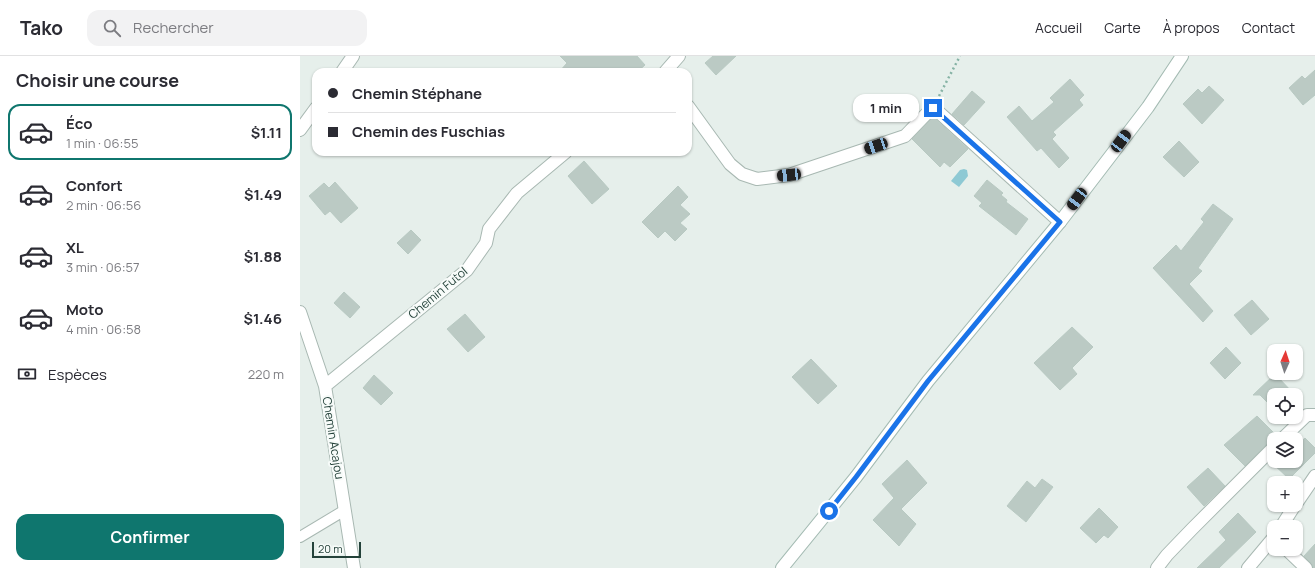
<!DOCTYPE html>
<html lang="fr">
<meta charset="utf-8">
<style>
:root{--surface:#fff;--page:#f2f2f3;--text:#2b2b33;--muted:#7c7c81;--line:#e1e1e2;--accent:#0f766e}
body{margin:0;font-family:Manrope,sans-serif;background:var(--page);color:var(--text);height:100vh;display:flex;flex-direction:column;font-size:15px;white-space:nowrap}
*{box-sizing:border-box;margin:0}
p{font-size:13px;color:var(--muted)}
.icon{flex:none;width:22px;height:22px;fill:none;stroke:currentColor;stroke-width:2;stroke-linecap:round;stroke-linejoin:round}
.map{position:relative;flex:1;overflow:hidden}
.drawer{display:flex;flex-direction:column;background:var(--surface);width:300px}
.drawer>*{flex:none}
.guide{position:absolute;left:12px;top:12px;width:380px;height:88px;border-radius:12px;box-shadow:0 1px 3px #0004;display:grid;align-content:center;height:88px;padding:0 16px;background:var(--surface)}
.needle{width:26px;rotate:3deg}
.fabs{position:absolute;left:967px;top:288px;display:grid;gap:8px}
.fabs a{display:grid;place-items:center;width:36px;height:36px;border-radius:8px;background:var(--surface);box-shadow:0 1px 3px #0004;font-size:20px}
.scale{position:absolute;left:12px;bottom:10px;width:49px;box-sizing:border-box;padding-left:4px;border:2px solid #24423a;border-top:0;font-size:11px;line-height:14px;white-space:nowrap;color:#24423a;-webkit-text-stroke:3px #f7fbf9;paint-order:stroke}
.end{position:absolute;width:18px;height:18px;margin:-9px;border:5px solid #1a73e8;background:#fff;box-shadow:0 0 0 2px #fff}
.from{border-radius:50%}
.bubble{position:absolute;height:28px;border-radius:12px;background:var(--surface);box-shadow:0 1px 3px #0004;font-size:13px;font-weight:700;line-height:28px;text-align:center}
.car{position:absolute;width:12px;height:24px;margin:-12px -6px;border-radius:5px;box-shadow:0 0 3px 1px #0007;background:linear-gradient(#222 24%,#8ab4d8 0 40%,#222 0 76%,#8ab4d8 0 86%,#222 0)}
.guide b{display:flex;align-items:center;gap:14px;height:38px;font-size:15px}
.guide b+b{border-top:1px solid var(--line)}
.guide i{width:10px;height:10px;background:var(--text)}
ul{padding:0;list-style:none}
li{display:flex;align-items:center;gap:12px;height:56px;margin:0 8px 6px;padding:0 8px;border:2px solid transparent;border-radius:12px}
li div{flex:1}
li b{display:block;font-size:15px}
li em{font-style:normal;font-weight:700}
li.on{border-color:var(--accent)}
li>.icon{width:36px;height:36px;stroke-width:1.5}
h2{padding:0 16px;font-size:18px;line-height:48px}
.pay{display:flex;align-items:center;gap:10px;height:44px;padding:0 16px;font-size:15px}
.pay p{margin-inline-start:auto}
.action{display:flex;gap:8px;margin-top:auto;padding:8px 16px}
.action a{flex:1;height:46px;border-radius:12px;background:var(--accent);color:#fff;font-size:16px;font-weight:700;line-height:46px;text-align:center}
header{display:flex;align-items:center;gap:24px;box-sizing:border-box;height:56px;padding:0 20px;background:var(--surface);border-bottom:1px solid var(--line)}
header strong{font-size:19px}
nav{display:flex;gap:22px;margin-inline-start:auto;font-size:14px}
.search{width:280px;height:36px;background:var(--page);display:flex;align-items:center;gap:10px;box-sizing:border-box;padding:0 14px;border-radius:12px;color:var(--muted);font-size:15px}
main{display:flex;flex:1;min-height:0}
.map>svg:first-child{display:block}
.water{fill:#8ec9d4}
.building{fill:#bbcac4;stroke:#b8c9c2}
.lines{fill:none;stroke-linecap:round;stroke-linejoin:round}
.lane-casing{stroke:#a8b8b2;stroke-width:12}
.street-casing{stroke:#a8b8b2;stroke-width:14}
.secondary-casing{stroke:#a4bbb3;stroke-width:14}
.path{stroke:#86b3a5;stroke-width:2.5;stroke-dasharray:2 3;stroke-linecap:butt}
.lane{stroke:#fff;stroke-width:10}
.street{stroke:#fff;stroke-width:12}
.secondary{stroke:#fff;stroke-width:12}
.route{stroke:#1a73e8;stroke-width:5}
.labels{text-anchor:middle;stroke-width:4;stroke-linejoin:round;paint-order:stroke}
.street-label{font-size:12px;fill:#24423a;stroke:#f7fbf9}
</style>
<header>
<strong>Tako</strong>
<div class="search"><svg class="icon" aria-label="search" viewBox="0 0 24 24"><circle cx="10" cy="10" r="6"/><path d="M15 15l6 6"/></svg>Rechercher</div>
<nav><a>Accueil</a><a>Carte</a><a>À propos</a><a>Contact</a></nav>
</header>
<main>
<section class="drawer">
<h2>Choisir une course</h2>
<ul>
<li class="on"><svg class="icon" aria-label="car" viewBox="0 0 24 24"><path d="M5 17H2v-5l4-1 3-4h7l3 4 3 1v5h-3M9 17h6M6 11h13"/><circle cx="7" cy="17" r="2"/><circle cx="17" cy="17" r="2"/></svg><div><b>Éco</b><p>1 min · 06:55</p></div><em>$1.11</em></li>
<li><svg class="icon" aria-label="car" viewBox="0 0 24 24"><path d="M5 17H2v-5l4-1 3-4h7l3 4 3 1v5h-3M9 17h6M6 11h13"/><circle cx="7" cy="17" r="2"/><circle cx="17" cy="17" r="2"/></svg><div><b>Confort</b><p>2 min · 06:56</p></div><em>$1.49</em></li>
<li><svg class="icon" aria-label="car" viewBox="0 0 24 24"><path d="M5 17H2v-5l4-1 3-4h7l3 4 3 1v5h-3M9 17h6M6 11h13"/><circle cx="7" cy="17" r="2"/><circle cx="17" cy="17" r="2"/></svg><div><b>XL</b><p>3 min · 06:57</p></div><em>$1.88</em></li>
<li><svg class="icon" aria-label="car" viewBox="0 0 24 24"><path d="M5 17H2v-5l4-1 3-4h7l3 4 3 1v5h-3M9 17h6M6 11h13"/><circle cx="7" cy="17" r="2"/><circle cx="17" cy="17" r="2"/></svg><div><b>Moto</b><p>4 min · 06:58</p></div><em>$1.46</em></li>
</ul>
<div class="pay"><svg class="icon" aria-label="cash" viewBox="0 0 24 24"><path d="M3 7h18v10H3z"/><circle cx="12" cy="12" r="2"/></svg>Espèces<p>220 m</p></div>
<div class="action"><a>Confirmer</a></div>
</section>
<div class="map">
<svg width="1015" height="512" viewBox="0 0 1015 512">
<rect width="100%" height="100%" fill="#e6efeb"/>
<path class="water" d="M 664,113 L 667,114 L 668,120 L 659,131 L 651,125 L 660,114 Z"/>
<path class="building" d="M 260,0 L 337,0 L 345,9 L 337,16 L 259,16 L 267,7 Z
M 413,0 L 436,0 L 416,19 L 405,7 Z
M 1015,14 L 1015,39 L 1003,49 L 989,32 L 1002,20 L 1005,23 Z
M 770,23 L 784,39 L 779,44 L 783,49 L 753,76 L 756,79 L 752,83 L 769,102 L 759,112 L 741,92 L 737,95 L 707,61 L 719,50 L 732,65 L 754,46 L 750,42 Z
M 909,30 L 924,44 L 902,68 L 883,48 L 898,33 L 902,37 Z
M 672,35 L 685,46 L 664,69 L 652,58 Z
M 633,61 L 668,93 L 650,111 L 644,106 L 640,111 L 612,83 Z
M 879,85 L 899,106 L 884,121 L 863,101 Z
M 284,105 L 309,133 L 292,148 L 268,120 Z
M 687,124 L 703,137 L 701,139 L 707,144 L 706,146 L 728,163 L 716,179 L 679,150 L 682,147 L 674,140 Z
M 35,126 L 58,152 L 41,167 L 30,155 L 25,159 L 9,140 L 24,127 L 29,132 Z
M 378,130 L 388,141 L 380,149 L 390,158 L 380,167 L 387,173 L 375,185 L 365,175 L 358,182 L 342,166 Z
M 913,148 L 933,163 L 898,212 L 902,215 L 889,228 L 913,255 L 903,266 L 853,212 L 876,189 L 881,195 L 904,166 L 901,163 Z
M 111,174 L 121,184 L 108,198 L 97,187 Z
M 44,236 L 60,251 L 50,262 L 34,247 Z
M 952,244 L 969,263 L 951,279 L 934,259 Z
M 165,258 L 185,281 L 168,296 L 147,273 Z
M 772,271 L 793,291 L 772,312 L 777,318 L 760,334 L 734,307 Z
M 926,291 L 941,307 L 925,323 L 910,307 Z
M 511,303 L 537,330 L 518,348 L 492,321 Z
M 975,318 L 995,339 L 974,339 L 974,353 L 960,339 L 953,339 Z
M 74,319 L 93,337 L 81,349 L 63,332 Z
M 957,360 L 976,379 L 975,383 L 969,386 L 945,410 L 924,389 Z
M 1005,382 L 1015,392 L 1015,397 L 989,423 L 970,405 L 996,405 L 996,390 Z
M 607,404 L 627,427 L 601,453 L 616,468 L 599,490 L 573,464 L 594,442 L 582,428 Z
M 908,412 L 925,430 L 904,450 L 887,431 Z
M 742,423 L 753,431 L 726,466 L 707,450 L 727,425 L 735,432 Z
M 799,452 L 818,471 L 808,482 L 804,479 L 796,487 L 780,472 Z
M 938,457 L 956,476 L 919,512 L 897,512 L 926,484 L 919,476 Z
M 1015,488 L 1015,512 L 1013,512 L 1011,507 L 1004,500 Z"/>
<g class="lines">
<defs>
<path id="lane" d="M 0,481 L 45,454"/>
<path id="street" d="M 42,16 L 53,0
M 365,16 L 379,0
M 388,50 L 430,108 L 442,118 L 457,123 L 489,119 L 605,80 L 633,51 L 760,166
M 0,74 L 16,52
M 0,256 L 25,330 L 54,512
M 25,330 L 167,214 L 186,187 L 189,173 L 217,137 L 266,96
M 982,383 L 1007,359 L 1015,359
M 996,448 L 1015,420
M 981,471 L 995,449
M 986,493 L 1006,512
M 857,512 L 867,499 L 892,473 L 974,391
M 948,512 L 974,481"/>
<path id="secondary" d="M 482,512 L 556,421 L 628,325 L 760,166 L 848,51 L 882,0"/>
</defs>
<use href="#lane" class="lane-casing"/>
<use href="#street" class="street-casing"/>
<use href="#secondary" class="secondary-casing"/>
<path class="path" d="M 639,40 L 660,0"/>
<use href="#lane" class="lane"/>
<use href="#street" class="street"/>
<use href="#secondary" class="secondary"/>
</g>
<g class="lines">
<path class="route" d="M 529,455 L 556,421 L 628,325 L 760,166 L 633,52"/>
</g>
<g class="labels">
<g class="street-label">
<text transform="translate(138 237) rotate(-40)" y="4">Chemin Futol</text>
<text transform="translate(33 382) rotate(81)" y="4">Chemin Acajou</text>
</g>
</g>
</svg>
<div class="fabs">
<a><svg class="needle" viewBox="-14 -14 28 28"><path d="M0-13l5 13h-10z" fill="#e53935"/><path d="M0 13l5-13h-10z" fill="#7c7c81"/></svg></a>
<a><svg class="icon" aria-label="locate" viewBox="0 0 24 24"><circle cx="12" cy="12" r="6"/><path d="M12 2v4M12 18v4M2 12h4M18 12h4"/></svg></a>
<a><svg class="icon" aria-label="layers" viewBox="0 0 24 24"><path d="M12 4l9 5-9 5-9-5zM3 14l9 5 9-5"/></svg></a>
<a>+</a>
<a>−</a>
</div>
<div class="scale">20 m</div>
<i class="end from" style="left:529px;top:455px"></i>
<i class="end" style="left:633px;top:52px"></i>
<div class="bubble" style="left:553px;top:38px;width:66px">1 min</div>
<i class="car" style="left:821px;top:85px;rotate:37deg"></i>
<i class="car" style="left:576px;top:90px;rotate:251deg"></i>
<i class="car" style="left:489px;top:119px;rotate:264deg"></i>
<i class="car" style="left:777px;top:143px;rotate:217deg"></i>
<div class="guide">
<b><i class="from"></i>Chemin Stéphane</b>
<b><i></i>Chemin des Fuschias</b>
</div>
</div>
</main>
